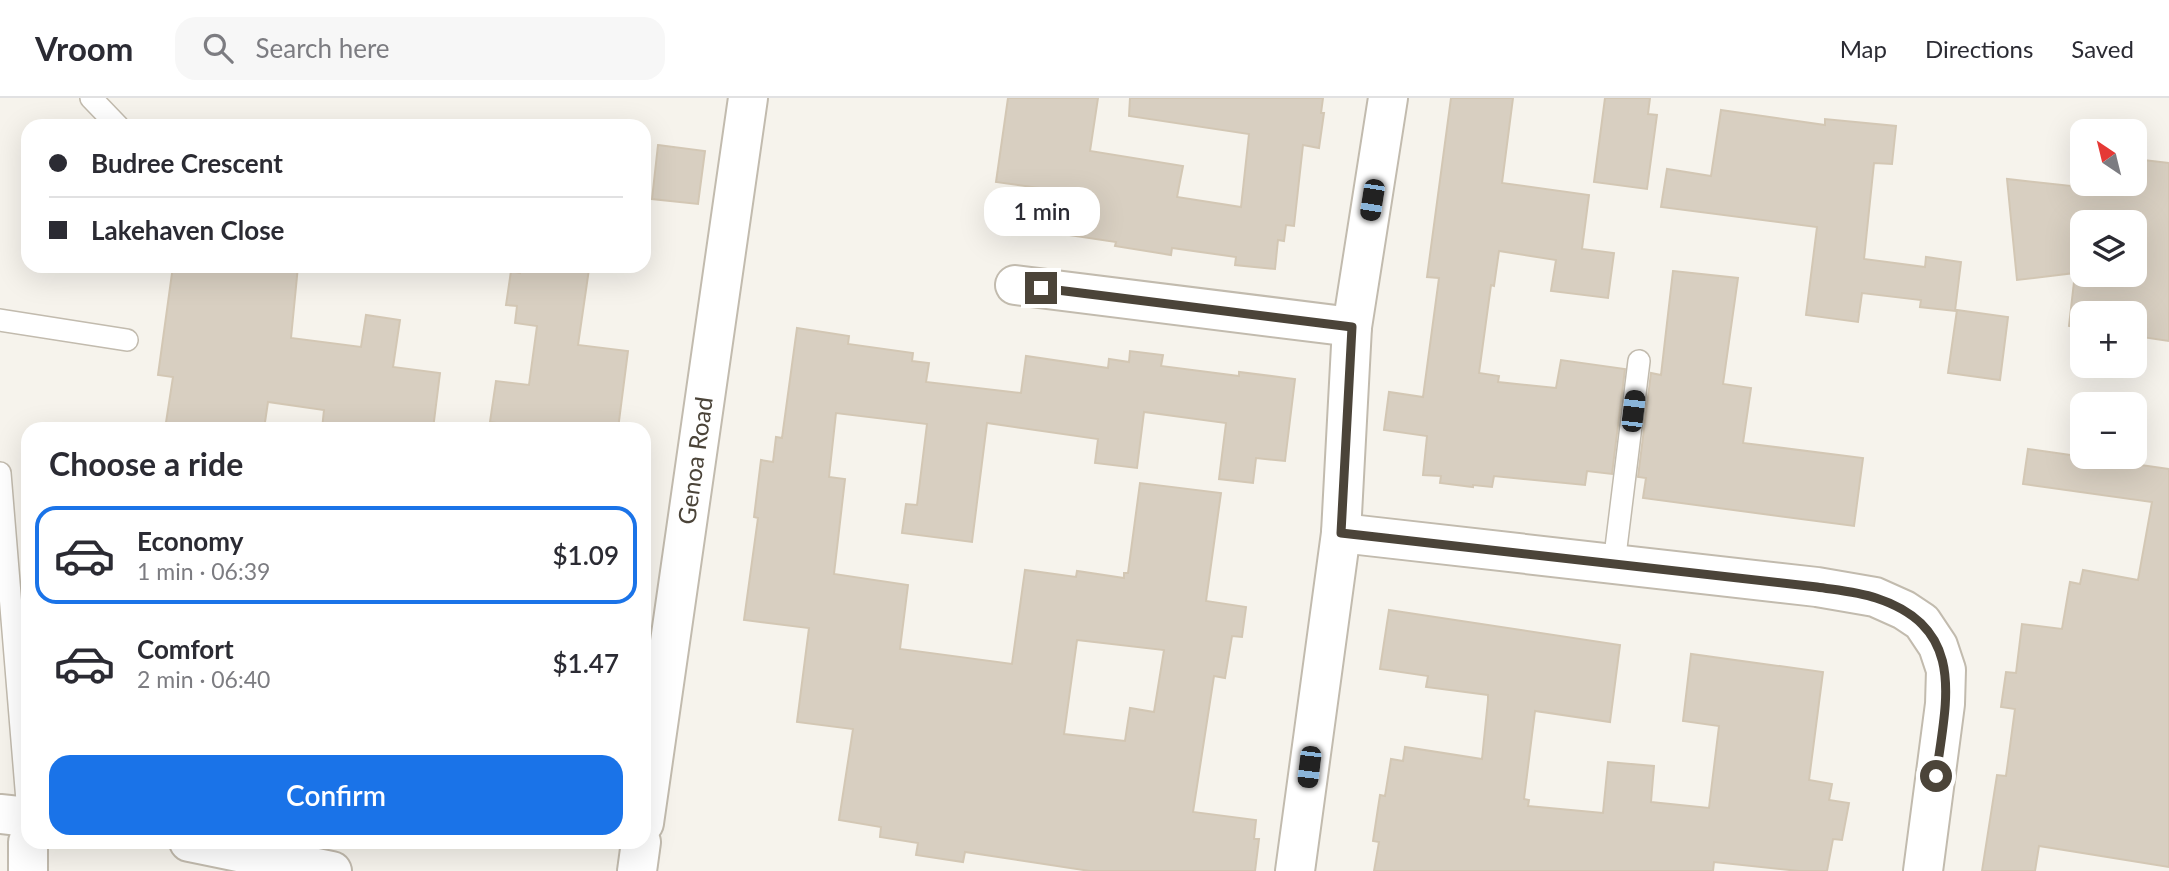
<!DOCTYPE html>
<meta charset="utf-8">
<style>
:root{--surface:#fff;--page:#f7f7f7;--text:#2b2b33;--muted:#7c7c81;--line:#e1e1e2;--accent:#1a73e8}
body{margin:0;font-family:Lato,sans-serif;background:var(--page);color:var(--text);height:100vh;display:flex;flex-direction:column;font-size:26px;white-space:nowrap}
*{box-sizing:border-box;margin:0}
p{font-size:23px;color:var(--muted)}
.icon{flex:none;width:38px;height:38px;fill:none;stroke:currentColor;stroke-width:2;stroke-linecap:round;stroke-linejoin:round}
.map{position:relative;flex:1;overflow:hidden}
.panel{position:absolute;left:21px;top:324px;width:630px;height:427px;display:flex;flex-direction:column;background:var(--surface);border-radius:21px;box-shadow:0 7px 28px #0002}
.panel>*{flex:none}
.guide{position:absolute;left:21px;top:21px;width:630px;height:154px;border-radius:21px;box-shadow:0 7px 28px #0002;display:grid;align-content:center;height:154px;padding:0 28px;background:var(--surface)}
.needle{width:46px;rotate:325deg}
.fabs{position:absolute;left:2070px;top:21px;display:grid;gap:14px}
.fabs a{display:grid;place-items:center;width:77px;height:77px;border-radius:14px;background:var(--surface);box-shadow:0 7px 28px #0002;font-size:35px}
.end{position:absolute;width:32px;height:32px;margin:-16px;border:9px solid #4b4439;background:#fff;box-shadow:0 0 0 4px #fff}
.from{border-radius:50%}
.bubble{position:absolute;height:49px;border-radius:21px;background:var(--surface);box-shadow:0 7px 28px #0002;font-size:23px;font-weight:600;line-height:49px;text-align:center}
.car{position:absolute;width:21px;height:42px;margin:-21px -10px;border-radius:9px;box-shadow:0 0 5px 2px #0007;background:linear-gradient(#222 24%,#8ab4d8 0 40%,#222 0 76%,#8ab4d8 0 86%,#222 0)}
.guide b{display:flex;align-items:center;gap:24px;height:66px;font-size:26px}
.guide b+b{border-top:2px solid var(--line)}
.guide i{width:18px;height:18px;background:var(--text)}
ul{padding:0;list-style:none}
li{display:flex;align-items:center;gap:21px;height:98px;margin:0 14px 10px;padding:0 14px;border:4px solid transparent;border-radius:21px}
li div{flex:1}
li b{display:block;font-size:26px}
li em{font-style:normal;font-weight:600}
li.current{border-color:var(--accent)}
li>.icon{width:63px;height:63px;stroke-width:1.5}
h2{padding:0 28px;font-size:32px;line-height:84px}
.action{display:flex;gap:14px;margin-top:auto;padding:14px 28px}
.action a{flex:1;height:80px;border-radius:21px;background:var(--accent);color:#fff;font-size:28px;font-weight:600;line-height:80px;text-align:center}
header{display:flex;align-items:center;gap:42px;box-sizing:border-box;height:98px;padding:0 35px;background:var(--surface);border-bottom:2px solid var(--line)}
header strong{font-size:33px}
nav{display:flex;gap:38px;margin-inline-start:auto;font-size:24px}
.search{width:490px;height:63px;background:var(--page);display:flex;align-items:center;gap:18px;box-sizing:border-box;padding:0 24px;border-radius:21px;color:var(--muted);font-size:26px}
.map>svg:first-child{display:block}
.building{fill:#d8cfc1;stroke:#d3c7b4;stroke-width:2;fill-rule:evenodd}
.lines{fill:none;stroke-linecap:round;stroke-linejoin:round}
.service-casing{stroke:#c2bbae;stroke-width:24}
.minor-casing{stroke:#c2bbae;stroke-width:42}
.tertiary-casing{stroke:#c2bbae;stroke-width:42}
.service{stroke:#fff;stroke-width:21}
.minor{stroke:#fff;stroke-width:38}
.tertiary{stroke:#fff;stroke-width:38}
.route{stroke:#4b4439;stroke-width:9}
.labels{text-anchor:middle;stroke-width:5;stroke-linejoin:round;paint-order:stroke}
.street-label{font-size:24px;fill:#4b4439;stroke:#fff}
</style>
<header>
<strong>Vroom</strong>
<div class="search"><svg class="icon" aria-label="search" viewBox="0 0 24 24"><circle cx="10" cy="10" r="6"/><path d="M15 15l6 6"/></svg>Search here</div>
<nav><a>Map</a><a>Directions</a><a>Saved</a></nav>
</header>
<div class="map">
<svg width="2169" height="773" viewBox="0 0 2169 773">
<rect width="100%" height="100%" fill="#f6f3ec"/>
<path class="building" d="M 1008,0 L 1098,0 L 1090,53 L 1183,68 L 1177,99 L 1241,109 L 1249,36 L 1129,18 L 1130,0 L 1323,0 L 1321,15 L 1324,15 L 1319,50 L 1303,47 L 1294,128 L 1286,127 L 1284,143 L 1278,142 L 1275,171 L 1235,167 L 1236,159 L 1172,150 L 1171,157 L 1115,148 L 1116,144 L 1062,136 L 1068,94 L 996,84 Z
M 1451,0 L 1513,0 L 1502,85 L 1589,97 L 1582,151 L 1614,155 L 1608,200 L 1551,193 L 1556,162 L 1499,153 L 1494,188 L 1491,187 L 1479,275 L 1499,278 L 1498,284 L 1556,290 L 1561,262 L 1625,271 L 1612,376 L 1587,373 L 1585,387 L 1494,378 L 1492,389 L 1473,387 L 1473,389 L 1440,385 L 1441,378 L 1423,377 L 1427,338 L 1384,332 L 1389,294 L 1423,299 L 1439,180 L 1427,179 Z
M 1605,0 L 1650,0 L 1648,16 L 1657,17 L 1647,91 L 1594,84 Z
M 1721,12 L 1825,27 L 1825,21 L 1896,28 L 1892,66 L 1874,65 L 1864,161 L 1925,169 L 1926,159 L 1961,164 L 1955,213 L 1920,209 L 1921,202 L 1862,195 L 1858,224 L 1806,217 L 1817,129 L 1661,109 L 1667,71 L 1711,78 Z
M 658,47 L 705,53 L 698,106 L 652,101 Z
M 2135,61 L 2169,65 L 2169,243 L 2135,238 L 2135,215 L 2082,215 L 2082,230 L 2069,228 L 2075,175 L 2017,182 L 2007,81 L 2071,88 L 2072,78 L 2082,79 L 2082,86 L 2135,86 ZM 2082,124 L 2135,124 L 2135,177 L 2082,177 Z
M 173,168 L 298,168 L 291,240 L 361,249 L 366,217 L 400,222 L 393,269 L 440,275 L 433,331 L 322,331 L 324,312 L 268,304 L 264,331 L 165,331 L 173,279 L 158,277 Z
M 521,168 L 570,168 L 589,171 L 578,247 L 628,253 L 618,331 L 538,331 L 490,324 L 496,283 L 529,287 L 537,228 L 515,225 L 517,208 L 506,207 L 511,173 L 520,175 Z
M 1673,173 L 1738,180 L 1723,286 L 1751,290 L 1743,345 L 1863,360 L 1854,428 L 1643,400 L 1646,380 L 1638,379 L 1651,275 L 1661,277 Z
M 1957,212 L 2008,219 L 2000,282 L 1948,275 Z
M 797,230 L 849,238 L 848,246 L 913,255 L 912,263 L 929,265 L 926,284 L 1021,295 L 1026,258 L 1108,270 L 1109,261 L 1129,264 L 1130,253 L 1163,257 L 1161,268 L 1239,278 L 1239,274 L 1295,281 L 1285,363 L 1256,360 L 1253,385 L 1219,381 L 1226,325 L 1144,314 L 1137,370 L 1095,365 L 1098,341 L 987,325 L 972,444 L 902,435 L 906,406 L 917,407 L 927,326 L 836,315 L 829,379 L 845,381 L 834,476 L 908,487 L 900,551 L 1012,566 L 1025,472 L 1076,479 L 1077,473 L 1124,480 L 1124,475 L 1128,475 L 1140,385 L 1221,395 L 1206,503 L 1246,509 L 1242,539 L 1232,538 L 1225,580 L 1214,578 L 1193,714 L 1256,722 L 1254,741 L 1259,741 L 1255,773 L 1090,773 L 965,754 L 963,764 L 916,757 L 918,745 L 880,739 L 881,729 L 839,722 L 853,631 L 797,624 L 809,530 L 744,522 L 758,420 L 754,419 L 761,362 L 773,364 L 776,339 L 782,340 ZM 1077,542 L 1164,552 L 1154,614 L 1130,610 L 1125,643 L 1064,636 Z
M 2028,351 L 2169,371 L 2169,769 L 2039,748 L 2035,773 L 1982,773 L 1997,677 L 2006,678 L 2015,611 L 2001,609 L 2006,574 L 2016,575 L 2022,526 L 2062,531 L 2070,484 L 2080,486 L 2083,472 L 2138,482 L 2152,404 L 2023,386 Z
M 1389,512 L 1620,547 L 1610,624 L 1535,613 L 1524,701 L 1529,702 L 1528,708 L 1603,715 L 1608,664 L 1654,668 L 1651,704 L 1709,710 L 1719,628 L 1683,623 L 1691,556 L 1823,574 L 1809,682 L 1832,686 L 1829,702 L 1849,705 L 1842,742 L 1833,741 L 1827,773 L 1799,773 L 1714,764 L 1713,773 L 1374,773 L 1379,744 L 1373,743 L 1380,697 L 1385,698 L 1391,661 L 1403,663 L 1405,649 L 1482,661 L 1488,602 L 1488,597 L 1426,589 L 1428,578 L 1380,571 Z"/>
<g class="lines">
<defs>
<path id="service" d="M 91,0 L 118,28
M 0,222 L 127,242
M 0,375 L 28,715
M 1614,466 L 1639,263"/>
<g id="minor">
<path d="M 1015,187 L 1352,229"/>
<path d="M 1341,435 L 1817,489 L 1875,499 L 1904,512 L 1922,524 L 1938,548 L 1946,572 L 1945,606 L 1923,773"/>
<path id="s1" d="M 644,725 L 748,0"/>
<path d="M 637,773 L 641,744"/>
<path d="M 1295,773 L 1341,435 L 1352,229 L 1388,0"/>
</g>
<path id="tertiary" d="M 0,716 L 28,719
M 189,744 L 332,773
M 28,773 L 28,744"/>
</defs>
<use href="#service" class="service-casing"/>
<use href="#minor" class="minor-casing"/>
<use href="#tertiary" class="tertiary-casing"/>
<use href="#service" class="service"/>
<use href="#minor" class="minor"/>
<use href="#tertiary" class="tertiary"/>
</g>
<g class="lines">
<path class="route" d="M 1041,190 L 1352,229 L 1341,435 L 1817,489 C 1836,492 1858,494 1876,500 C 1968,530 1946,603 1936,678"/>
</g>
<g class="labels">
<g class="street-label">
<text dy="8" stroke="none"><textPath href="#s1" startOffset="366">Genoa Road</textPath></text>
</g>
</g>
</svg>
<div class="fabs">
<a><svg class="needle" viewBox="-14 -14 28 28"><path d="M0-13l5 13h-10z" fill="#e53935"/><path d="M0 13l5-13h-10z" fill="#7c7c81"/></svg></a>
<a><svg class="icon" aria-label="layers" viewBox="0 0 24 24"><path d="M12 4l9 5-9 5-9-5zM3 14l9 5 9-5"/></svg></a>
<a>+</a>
<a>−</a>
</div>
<i class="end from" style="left:1936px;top:678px"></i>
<i class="end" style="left:1041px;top:190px"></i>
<div class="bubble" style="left:984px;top:89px;width:116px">1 min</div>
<i class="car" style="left:1372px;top:102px;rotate:189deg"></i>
<i class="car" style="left:1633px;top:313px;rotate:7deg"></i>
<i class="car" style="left:1309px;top:669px;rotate:187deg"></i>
<div class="guide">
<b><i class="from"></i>Budree Crescent</b>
<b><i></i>Lakehaven Close</b>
</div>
<section class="panel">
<h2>Choose a ride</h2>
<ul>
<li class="current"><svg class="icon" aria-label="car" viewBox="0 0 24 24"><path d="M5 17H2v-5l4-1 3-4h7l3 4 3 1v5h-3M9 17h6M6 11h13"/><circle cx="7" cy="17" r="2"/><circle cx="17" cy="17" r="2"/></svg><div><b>Economy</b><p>1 min · 06:39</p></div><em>$1.09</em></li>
<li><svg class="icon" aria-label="car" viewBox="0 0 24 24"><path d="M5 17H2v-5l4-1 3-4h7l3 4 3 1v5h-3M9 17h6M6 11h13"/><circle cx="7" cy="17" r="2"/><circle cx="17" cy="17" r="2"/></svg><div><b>Comfort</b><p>2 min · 06:40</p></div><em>$1.47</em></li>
</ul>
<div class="action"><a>Confirm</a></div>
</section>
</div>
